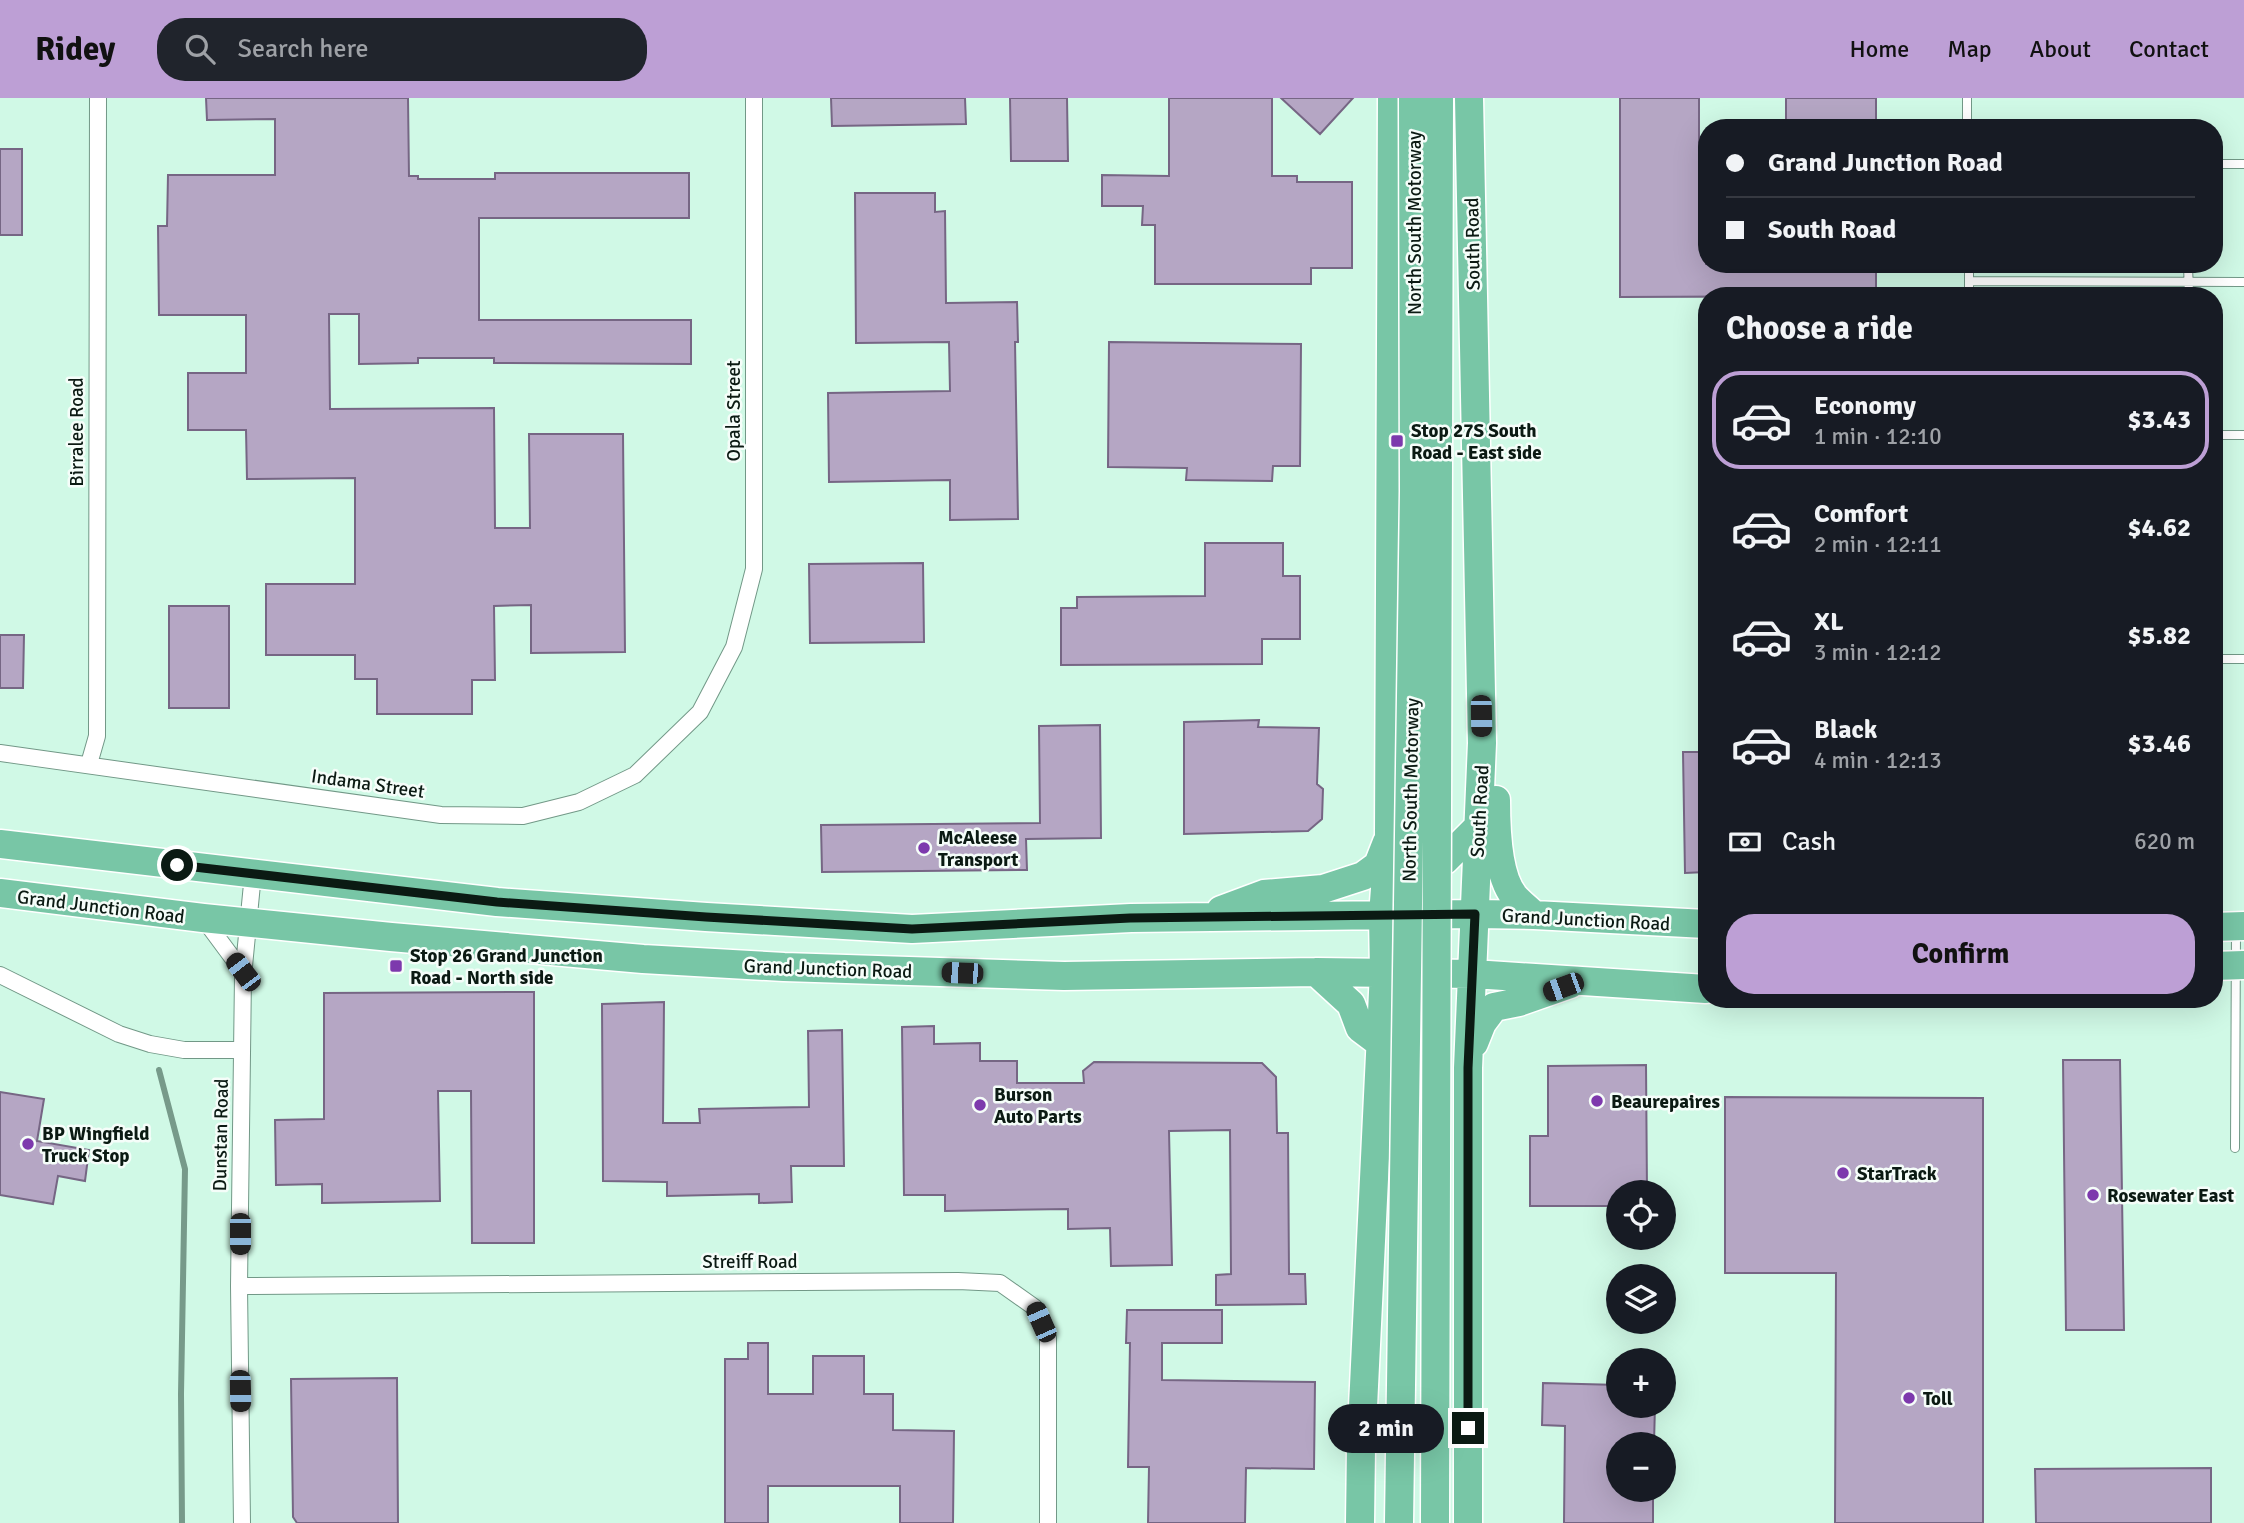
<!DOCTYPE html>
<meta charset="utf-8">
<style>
:root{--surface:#171b24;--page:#20242c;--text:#f1f3f6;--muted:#9ea1a6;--line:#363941;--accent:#bd9fd5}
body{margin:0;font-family:Signika,sans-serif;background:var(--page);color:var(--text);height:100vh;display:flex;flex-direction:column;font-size:26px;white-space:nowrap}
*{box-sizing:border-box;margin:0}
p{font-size:23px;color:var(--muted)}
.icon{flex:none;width:38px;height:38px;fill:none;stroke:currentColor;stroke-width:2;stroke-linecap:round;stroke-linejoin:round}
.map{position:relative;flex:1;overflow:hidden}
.details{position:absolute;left:1698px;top:189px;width:525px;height:721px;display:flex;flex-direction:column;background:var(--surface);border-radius:28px;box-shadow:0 7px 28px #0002}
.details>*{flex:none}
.top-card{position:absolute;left:1698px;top:21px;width:525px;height:154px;border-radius:28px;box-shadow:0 7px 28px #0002;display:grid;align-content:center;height:154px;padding:0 28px;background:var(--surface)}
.controls{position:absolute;left:1606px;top:1082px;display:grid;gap:14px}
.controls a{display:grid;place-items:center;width:70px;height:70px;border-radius:50%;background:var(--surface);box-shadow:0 7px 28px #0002;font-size:35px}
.end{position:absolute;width:32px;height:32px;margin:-16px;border:9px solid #0b1a13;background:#fff;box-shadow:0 0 0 4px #fff}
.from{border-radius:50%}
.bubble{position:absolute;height:49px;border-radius:24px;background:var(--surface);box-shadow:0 7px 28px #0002;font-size:23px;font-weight:800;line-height:49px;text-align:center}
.car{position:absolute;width:21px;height:42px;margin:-21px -10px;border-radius:9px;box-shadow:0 0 5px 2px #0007;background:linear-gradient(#222 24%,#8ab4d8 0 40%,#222 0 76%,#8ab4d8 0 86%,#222 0)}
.top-card b{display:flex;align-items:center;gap:24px;height:66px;font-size:26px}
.top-card b+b{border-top:2px solid var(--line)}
.top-card i{width:18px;height:18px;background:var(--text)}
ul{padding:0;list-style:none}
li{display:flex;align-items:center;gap:21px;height:98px;margin:0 14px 10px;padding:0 14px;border:4px solid transparent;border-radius:28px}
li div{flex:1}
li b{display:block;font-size:26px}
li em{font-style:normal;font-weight:800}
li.on{border-color:var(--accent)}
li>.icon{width:63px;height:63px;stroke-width:1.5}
h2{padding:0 28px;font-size:32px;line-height:84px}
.pay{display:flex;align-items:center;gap:18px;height:77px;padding:0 28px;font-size:26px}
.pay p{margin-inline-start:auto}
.cta{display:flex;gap:14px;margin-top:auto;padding:14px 28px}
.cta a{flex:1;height:80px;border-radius:28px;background:var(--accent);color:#111;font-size:28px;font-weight:800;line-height:80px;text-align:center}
header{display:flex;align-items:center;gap:42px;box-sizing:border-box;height:98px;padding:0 35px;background:var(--accent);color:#111}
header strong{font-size:33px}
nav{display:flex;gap:38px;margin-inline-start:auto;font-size:24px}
.search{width:490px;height:63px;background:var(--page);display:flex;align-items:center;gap:18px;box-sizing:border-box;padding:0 24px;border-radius:28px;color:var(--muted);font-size:26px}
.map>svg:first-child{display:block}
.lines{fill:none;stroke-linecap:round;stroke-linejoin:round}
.stream{stroke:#779a8a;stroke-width:6}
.building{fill:#b5a6c4;stroke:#766684;stroke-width:2}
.lane-casing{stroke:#729887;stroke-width:10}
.street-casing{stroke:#729887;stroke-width:18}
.highway-casing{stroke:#fff;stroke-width:31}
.lane{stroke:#fff;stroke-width:8}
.street{stroke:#fff;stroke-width:16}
.highway{stroke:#78c6a6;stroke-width:28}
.highway-bridge-casing{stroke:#fff;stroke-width:31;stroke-linecap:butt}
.highway-bridge{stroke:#78c6a6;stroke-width:28}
.route{stroke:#0b1a13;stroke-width:9}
.poi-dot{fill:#7d39ad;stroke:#f5fdf9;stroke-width:2.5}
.labels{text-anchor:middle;stroke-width:5;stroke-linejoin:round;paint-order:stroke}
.street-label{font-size:19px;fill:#0b1a13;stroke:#f5fdf9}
.poi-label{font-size:19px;font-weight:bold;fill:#0b1a13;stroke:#f5fdf9;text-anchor:start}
</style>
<header>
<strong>Ridey</strong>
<div class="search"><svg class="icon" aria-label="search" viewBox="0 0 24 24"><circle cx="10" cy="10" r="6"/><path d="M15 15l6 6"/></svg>Search here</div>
<nav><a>Home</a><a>Map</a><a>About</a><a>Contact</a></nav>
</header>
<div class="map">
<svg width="2244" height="1425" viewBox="0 0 2244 1425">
<rect width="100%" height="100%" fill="#d0f9e6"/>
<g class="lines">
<path class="stream" d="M 159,972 L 185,1071 L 181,1296 L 182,1425"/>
</g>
<path class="building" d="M 206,0 L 408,0 L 409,78 L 418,78 L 418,81 L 495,81 L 495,75 L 689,75 L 689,120 L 479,120 L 479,222 L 691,222 L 691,266 L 494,265 L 494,260 L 418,260 L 418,265 L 359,266 L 359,216 L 329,216 L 330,311 L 494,310 L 495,430 L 530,430 L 529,336 L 623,336 L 625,554 L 531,555 L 531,507 L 494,508 L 495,582 L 472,582 L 472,616 L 377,616 L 377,581 L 355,581 L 355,557 L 266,557 L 266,486 L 355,486 L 355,380 L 247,381 L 246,332 L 188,332 L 188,275 L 246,275 L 246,217 L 159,217 L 158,128 L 167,128 L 168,77 L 275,77 L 275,21 L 207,22 Z
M 831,0 L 965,0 L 966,26 L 832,28 Z
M 1010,0 L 1067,0 L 1068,63 L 1011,63 Z
M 1169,0 L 1272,0 L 1272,78 L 1297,78 L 1297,84 L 1352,84 L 1352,170 L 1311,170 L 1311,186 L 1155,186 L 1155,127 L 1142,127 L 1143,108 L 1102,108 L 1102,77 L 1169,78 Z
M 1281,0 L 1353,0 L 1320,36 Z
M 1620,0 L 1699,0 L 1699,58 L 1706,58 L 1706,166 L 1876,166 L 1876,198 L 1620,199 Z
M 1786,0 L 1876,0 L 1876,30 L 1786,30 Z
M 0,51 L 22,51 L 22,137 L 0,137 Z
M 855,95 L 935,95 L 935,114 L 945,113 L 946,205 L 1017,204 L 1018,244 L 1015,244 L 1018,421 L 950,422 L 950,382 L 829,384 L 828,295 L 950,293 L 949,244 L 856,245 Z
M 1109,244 L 1301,246 L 1300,368 L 1273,368 L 1272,383 L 1186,382 L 1187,370 L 1108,369 Z
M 1205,445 L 1283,445 L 1283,478 L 1300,478 L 1300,541 L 1262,541 L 1262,566 L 1061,567 L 1061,510 L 1077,510 L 1077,499 L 1205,498 Z
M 923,465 L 924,544 L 810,545 L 809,466 Z
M 169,508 L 229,508 L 229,610 L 169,610 Z
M 0,537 L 24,537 L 23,590 L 0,590 Z
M 1259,622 L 1258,629 L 1319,630 L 1317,686 L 1323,691 L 1322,721 L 1308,733 L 1184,736 L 1184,624 Z
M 1100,627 L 1101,740 L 1026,741 L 1027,772 L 822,774 L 821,727 L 1040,725 L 1039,628 Z
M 1683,654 L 1706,654 L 1706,774 L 1685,775 Z
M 534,894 L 534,1145 L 472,1145 L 471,993 L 438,993 L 440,1103 L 322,1105 L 322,1086 L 276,1087 L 275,1022 L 324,1021 L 324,895 Z
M 664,904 L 663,1025 L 700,1025 L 699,1011 L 809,1009 L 808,933 L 842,932 L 844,1068 L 791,1068 L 792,1104 L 759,1105 L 759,1096 L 667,1098 L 667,1084 L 603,1083 L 602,906 Z
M 934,928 L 934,946 L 980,945 L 980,963 L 1017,963 L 1017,985 L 1084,985 L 1083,973 L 1094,964 L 1262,965 L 1276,979 L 1277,1035 L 1288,1035 L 1289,1176 L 1305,1176 L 1306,1206 L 1216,1207 L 1216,1177 L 1231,1176 L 1230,1032 L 1169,1033 L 1172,1167 L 1111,1168 L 1110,1130 L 1068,1131 L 1068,1111 L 945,1113 L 945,1097 L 904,1097 L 902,929 Z
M 2063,962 L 2120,962 L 2124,1232 L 2066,1232 Z
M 1646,967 L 1647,1094 L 1619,1094 L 1619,1108 L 1530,1108 L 1530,1038 L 1548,1038 L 1548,968 Z
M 0,994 L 44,1001 L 37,1043 L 89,1052 L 85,1083 L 58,1078 L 53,1106 L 0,1097 Z
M 1725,999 L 1983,1000 L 1983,1425 L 1835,1425 L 1836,1175 L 1725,1175 Z
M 1127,1212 L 1222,1212 L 1222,1245 L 1162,1245 L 1162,1282 L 1315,1284 L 1314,1371 L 1246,1370 L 1245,1425 L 1148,1425 L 1149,1369 L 1128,1369 L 1130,1245 L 1126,1245 Z
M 748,1245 L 768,1245 L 768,1296 L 813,1296 L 813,1258 L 864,1258 L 864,1296 L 893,1296 L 893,1332 L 954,1333 L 953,1425 L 900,1425 L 900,1388 L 768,1388 L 768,1425 L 725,1425 L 725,1261 L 748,1261 Z
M 397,1280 L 398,1425 L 297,1425 L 293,1419 L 291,1281 Z
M 1543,1285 L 1619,1287 L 1619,1307 L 1655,1307 L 1654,1346 L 1619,1346 L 1619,1391 L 1653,1391 L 1653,1425 L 1564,1425 L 1565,1328 L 1542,1327 Z
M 2211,1370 L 2211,1425 L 2036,1425 L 2035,1371 Z"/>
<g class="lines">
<defs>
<path id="lane" d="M 1967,0 L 1967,30
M 2214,66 L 2244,66
M 1969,166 L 1969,198
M 2188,166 L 2189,198
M 1969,183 L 2244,184
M 2214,337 L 2244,337
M 2214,561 L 2244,561
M 2235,1050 L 2236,831"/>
<path id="street" d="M 0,655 L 441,717 L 523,718 L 579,704 L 635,677 L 700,614 L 734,549 L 754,471 L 754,0
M 89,666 L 97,638 L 98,0
M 203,820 L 243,874
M 0,877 L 119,936 L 150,946 L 184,952 L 242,952
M 239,1188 L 958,1183 L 1000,1185 L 1034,1209 L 1048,1240 L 1048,1425
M 242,1425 L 239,1188 L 243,878 L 253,776"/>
<path id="highway" d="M 1496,702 C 1496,728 1497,777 1514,798 C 1520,805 1527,810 1534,817
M 0,746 L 497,804 L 706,819 L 912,831 L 1131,820 L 1475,816 L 1534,817 L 1706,826
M 1416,760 L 1420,763 L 1445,762 L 1478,729
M 0,795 L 203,820 L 391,839 L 643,861 L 784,869 L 1064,878 L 1316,874 L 1473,876 L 1706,891
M 1221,812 L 1264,796 L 1323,791 L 1363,778 L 1378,767 L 1387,744
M 2214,829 L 2244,828
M 2214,868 L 2244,867
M 1316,874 L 1351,906 L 1360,930 L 1380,945
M 1474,945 L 1482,925 L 1494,909 L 1519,904 L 1570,886
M 1360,1425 L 1361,1350 L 1384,874 L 1383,817 L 1389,738 L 1392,0
M 1468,1425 L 1468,970 L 1482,645 L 1469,0"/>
</defs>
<use href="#lane" class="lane-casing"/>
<use href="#street" class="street-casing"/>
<use href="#highway" class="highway-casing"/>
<use href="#lane" class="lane"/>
<use href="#street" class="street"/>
<use href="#highway" class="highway"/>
<defs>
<path id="highway-bridge" d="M 1399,1425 L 1414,393 L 1413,0
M 1435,1425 L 1439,0"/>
</defs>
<use href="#highway-bridge" class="highway-bridge-casing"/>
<use href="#highway-bridge" class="highway-bridge"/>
</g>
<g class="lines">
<path class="route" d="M 177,767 L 497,804 L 706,819 L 912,831 L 1130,820 L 1475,816 L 1468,970 L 1468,1330"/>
</g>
<g class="poi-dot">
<rect x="1390" y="336" width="14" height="14" rx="3.5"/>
<circle cx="924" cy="750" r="7"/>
<rect x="389" y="861" width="14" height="14" rx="3.5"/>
<circle cx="1597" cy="1003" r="7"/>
<circle cx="980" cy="1007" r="7"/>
<circle cx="28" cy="1046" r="7"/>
<circle cx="1843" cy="1075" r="7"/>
<circle cx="2093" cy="1097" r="7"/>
<circle cx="1909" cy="1300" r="7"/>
</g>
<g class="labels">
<g class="street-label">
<text transform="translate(1414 125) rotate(-90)" y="7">North South Motorway</text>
<text transform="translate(1472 146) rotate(-91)" y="7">South Road</text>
<text transform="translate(733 313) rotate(-90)" y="7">Opala Street</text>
<text transform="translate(76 334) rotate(-90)" y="7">Birralee Road</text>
<text transform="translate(368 685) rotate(8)" y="7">Indama Street</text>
<text transform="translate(1410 692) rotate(-89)" y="7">North South Motorway</text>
<text transform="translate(1479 713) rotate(-87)" y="7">South Road</text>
<text transform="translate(101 808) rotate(7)" y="7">Grand Junction Road</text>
<text transform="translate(1586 821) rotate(3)" y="7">Grand Junction Road</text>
<text transform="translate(828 870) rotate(2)" y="7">Grand Junction Road</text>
<text transform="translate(220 1037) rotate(-89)" y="7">Dunstan Road</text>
<text x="750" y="1170">Streiff Road</text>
</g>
<g class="poi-label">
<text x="1411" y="339">Stop 27S South<tspan x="1411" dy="22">Road - East side</tspan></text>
<text x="938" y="746">McAleese<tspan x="938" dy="22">Transport</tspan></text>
<text x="410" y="864">Stop 26 Grand Junction<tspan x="410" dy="22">Road - North side</tspan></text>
<text x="994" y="1003">Burson<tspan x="994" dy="22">Auto Parts</tspan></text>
<text x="1611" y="1010">Beaurepaires</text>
<text x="42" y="1042">BP Wingfield<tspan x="42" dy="22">Truck Stop</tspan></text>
<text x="1857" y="1082">StarTrack</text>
<text x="2107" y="1104">Rosewater East</text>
<text x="1923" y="1307">Toll</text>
</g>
</g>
</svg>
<div class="controls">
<a><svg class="icon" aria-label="locate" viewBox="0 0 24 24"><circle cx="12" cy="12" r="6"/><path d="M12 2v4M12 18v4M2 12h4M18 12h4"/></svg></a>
<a><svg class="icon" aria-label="layers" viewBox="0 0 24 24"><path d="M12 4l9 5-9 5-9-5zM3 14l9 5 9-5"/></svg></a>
<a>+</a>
<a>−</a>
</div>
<i class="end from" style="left:177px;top:767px"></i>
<i class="end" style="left:1468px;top:1330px"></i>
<div class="bubble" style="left:1328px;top:1306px;width:116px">2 min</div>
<i class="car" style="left:1481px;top:618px;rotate:179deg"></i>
<i class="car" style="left:243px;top:874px;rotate:323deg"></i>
<i class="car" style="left:962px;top:875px;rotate:272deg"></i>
<i class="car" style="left:1563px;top:889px;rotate:250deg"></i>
<i class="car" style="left:240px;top:1136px;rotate:180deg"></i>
<i class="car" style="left:1041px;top:1224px;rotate:336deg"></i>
<i class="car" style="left:240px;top:1293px;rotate:179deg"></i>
<div class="top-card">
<b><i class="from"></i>Grand Junction Road</b>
<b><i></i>South Road</b>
</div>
<section class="details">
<h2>Choose a ride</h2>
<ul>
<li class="on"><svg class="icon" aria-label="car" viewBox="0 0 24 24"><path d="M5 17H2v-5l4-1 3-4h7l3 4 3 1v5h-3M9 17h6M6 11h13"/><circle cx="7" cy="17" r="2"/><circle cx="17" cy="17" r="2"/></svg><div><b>Economy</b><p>1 min · 12:10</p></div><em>$3.43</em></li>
<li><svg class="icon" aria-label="car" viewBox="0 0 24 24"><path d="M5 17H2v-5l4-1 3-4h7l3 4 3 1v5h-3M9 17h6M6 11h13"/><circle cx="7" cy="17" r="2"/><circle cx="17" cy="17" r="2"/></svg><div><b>Comfort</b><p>2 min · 12:11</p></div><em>$4.62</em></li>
<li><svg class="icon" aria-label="car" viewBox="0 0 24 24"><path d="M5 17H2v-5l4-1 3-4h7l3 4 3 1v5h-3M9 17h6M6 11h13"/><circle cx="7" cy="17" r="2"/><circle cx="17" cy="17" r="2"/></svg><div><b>XL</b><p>3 min · 12:12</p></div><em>$5.82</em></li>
<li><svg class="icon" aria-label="car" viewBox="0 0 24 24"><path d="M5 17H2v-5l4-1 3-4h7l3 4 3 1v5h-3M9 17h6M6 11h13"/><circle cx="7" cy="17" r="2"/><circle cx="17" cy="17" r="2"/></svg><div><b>Black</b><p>4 min · 12:13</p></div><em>$3.46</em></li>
</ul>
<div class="pay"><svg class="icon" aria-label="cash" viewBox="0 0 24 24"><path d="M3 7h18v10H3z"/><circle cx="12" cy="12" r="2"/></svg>Cash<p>620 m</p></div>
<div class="cta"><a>Confirm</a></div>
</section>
</div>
